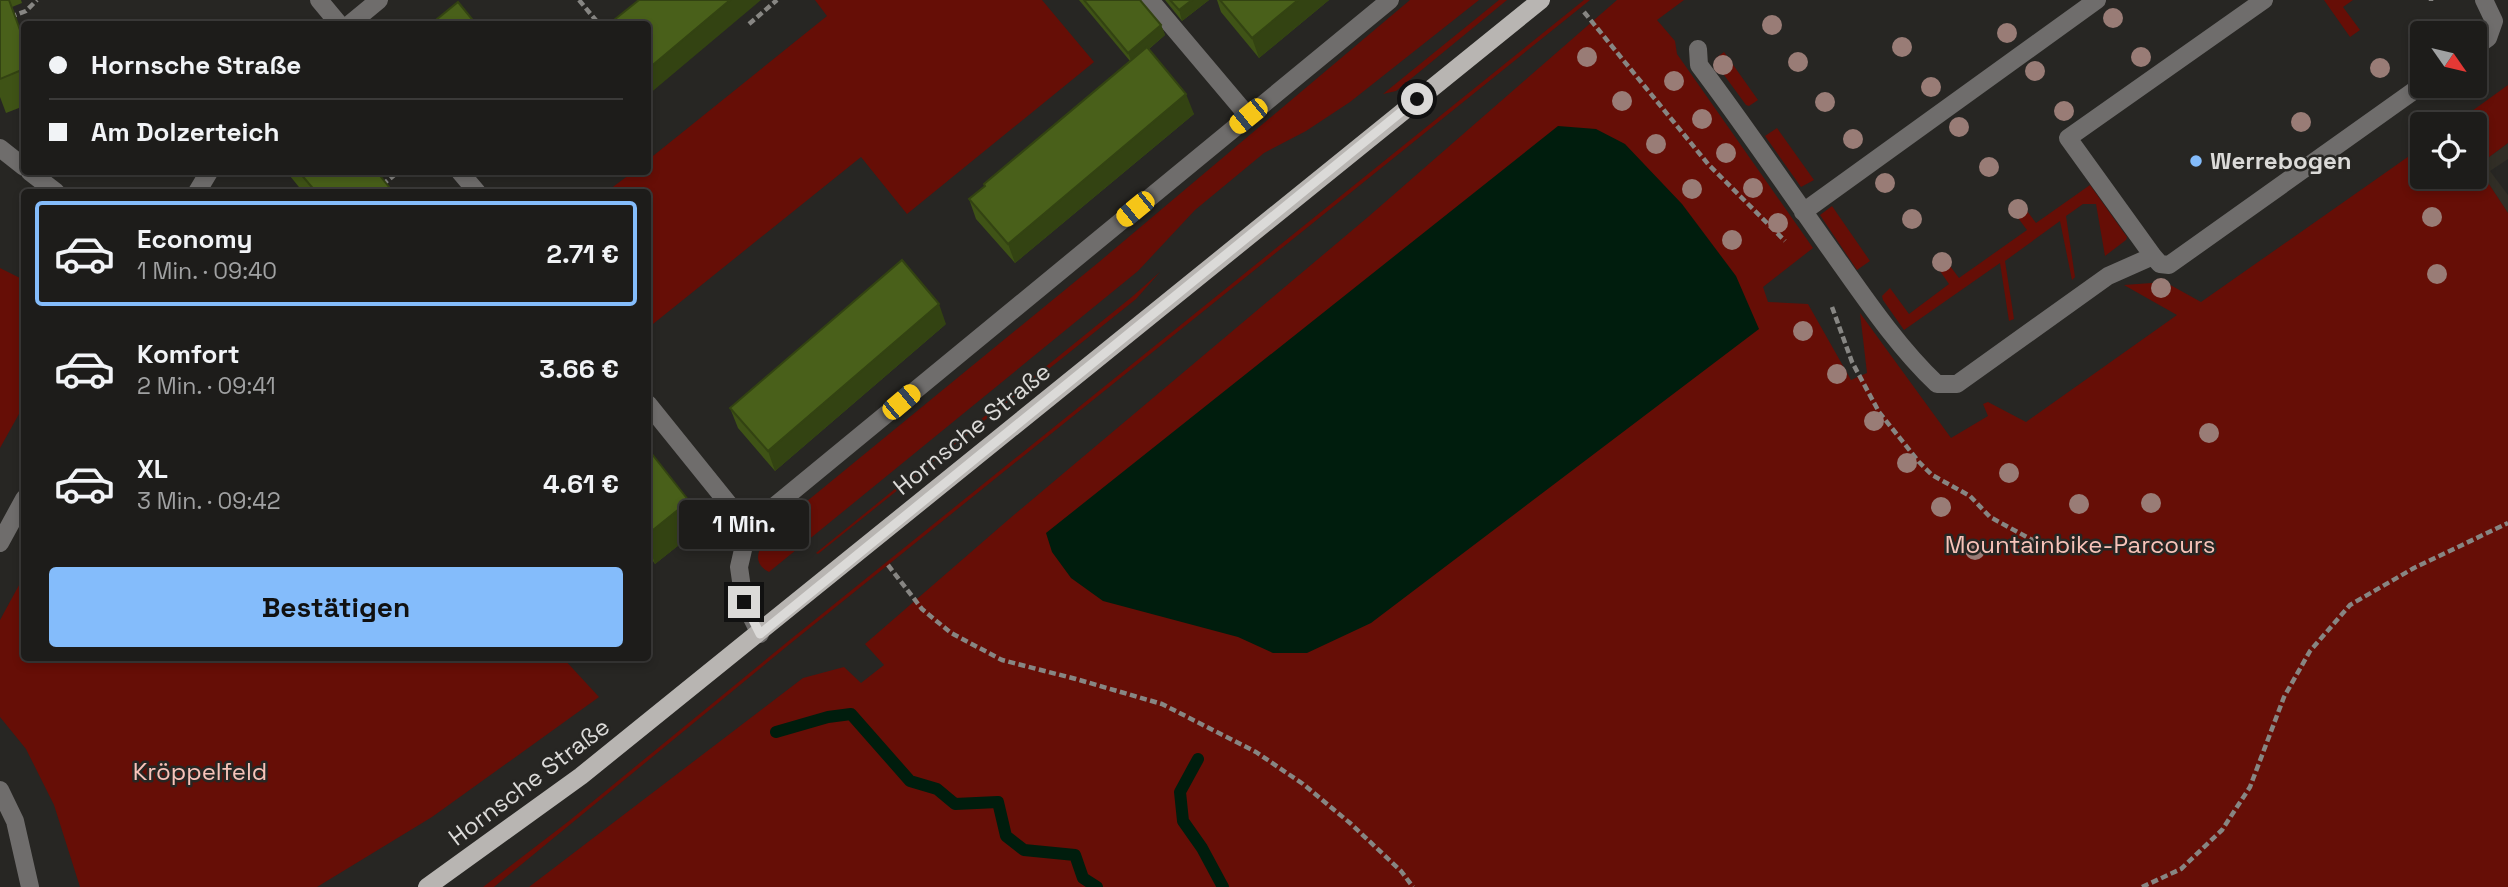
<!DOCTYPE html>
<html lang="de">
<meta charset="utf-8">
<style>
:root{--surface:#1d1c1a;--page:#252523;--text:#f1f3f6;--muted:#a0a1a2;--line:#3b3a39;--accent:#84bcfb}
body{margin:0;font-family:"Space Grotesk",sans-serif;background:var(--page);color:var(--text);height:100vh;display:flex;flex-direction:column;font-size:26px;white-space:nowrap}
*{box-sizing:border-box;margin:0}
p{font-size:23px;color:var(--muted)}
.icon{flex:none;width:38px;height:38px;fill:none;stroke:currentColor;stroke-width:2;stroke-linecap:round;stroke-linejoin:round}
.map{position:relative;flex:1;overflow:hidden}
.panel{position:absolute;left:21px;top:189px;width:630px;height:472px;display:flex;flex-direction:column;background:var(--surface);border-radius:7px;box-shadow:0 4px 10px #0003,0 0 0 2px var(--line)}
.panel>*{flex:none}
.banner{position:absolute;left:21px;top:21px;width:630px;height:154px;border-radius:7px;box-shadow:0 4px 10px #0003,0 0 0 2px var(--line);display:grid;align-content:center;height:154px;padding:0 28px;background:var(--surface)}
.needle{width:46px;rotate:124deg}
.fabs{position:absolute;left:2410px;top:21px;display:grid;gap:14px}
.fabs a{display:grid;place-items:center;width:77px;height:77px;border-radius:7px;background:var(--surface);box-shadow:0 4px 10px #0003,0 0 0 2px var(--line);font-size:35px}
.end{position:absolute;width:32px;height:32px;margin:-16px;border:9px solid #dbdad8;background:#111;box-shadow:0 0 0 4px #111}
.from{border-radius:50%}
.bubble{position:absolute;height:49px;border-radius:7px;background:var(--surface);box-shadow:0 4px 10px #0003,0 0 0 2px var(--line);font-size:23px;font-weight:700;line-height:49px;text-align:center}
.car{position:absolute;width:21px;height:42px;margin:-21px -10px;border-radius:9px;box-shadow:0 0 5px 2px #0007;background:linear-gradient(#f5c518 24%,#345 0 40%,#f5c518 0 76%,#345 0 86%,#f5c518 0)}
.banner b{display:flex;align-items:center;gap:24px;height:66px;font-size:26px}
.banner b+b{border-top:2px solid var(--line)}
.banner i{width:18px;height:18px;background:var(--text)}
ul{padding:12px 0 0;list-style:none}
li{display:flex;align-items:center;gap:21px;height:105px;margin:0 14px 10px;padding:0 14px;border:4px solid transparent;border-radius:7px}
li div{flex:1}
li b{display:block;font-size:26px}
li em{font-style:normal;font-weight:700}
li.current{border-color:var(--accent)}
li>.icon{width:63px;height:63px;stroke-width:1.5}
.button{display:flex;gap:14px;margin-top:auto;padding:14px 28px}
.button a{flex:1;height:80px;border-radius:7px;background:var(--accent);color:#111;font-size:28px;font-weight:700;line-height:80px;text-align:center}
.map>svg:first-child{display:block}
.built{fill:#312e26}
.green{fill:#660e06}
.water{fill:#001d0d}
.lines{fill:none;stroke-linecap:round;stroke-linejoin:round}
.stream{stroke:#001d0d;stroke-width:12}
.path{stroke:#878683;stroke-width:4.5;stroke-dasharray:7 3.5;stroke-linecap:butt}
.minor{stroke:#6f6d6c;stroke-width:18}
.major{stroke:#b8b5b2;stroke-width:18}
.tree{fill:#997c76}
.wall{fill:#3f5316}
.shaded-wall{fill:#334312}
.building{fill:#49601a;stroke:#334312;stroke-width:2}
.route{stroke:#dbdad8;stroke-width:9}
.poi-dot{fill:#84bcfb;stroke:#272623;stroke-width:2.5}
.labels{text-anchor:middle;stroke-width:5;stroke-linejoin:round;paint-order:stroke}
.poi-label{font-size:24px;font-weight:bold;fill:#dbdad8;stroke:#272623;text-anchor:start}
.street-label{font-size:24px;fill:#dbdad8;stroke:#272623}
.park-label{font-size:24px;fill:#f7c3b9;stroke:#272623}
</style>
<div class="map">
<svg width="2508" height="887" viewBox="0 0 2508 887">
<rect width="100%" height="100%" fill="#272623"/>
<path class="built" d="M 2508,143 L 2508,159 L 2490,171 L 2508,195 L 2508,213 L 2477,166 Z"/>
<path class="green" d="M 815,0 L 1042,0 L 1094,62 L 907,214 L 861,157 L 648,328 L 648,192 L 606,192 L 633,172 L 648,172 L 648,160 L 827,16 Z
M 1410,0 L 1479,0 L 1350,102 L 1306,131 L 1264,153 L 1195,210 L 1138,271 L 769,572 C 738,556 781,524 795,511 L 1099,262 Z
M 1499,0 L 1507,0 L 1396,91 L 1383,94 Z
M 1584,0 L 1590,0 L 791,643 L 494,887 L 483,887 L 569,821 L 791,639 Z
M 1617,0 L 1684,0 L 1657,20 L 1675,41 L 1677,54 L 1813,248 L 1763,287 L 1768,302 L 1808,304 L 1851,380 L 1867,373 L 1860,313 L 1951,438 L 1988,416 L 1983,404 L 1988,402 L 2026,422 L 2177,315 L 2124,285 L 2165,282 L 2201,302 L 2422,147 L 2422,177 L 2474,177 L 2474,124 L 2454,124 L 2508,85 L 2508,143 L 2477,166 L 2508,213 L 2508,887 L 529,887 L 803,678 L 844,667 L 861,683 L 884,665 L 865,644 L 1008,520 L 1368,217 Z
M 2324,0 L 2353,0 L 2343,7 L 2360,30 L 2350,37 Z
M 1724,52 L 1758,100 L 1749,106 L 1746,105 L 1716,64 L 1716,58 Z
M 1777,128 L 1814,180 L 1801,187 L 1765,136 Z
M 2090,185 L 2127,237 L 2126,240 L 2105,256 L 2096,204 L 2083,204 L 2066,216 L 2075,277 L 2072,280 L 2060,221 L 2005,261 L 2014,319 L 2009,321 L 2000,263 L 1904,330 L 1883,300 L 1882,296 L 1890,288 L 1909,314 L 1949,284 L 1933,261 L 1941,254 L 1959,278 L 2027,230 L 2009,206 L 2018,199 L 2036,223 Z
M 1832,206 L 1870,261 L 1857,270 L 1820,215 Z
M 0,268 L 24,280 L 24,405 L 0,448 Z
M 1160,272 L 1136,299 L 818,554 L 816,553 L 1133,296 Z
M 24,576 L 24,658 L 563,658 L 599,697 L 432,817 L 317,887 L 80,887 L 54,805 L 26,749 L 0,717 L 0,620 Z"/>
<path class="water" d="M 1558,126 L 1596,129 L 1625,144 L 1682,204 L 1736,276 L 1759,329 L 1371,623 L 1307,653 L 1273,653 L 1238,637 L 1103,601 L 1071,578 L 1052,552 L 1046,533 Z"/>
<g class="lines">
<path class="stream" d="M 776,732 L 828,717 L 851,714 L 910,781 L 937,789 L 955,804 L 998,802 L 1006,836 L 1024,850 L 1075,855 L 1083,878 L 1097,887
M 1198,759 L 1180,792 L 1183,821 L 1202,848 L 1223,887"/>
<path class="path" d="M 579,0 L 599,24
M 2431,1 L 2431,0
M 1584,12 L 1708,164 L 1785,241
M 0,21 L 26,11 L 37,0
M 749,24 L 777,0
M 648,105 L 650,103
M 382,185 L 398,172
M 1832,307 L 1852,362 L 1879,412 L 1919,462 L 1932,475 L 1970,496 L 1990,517 L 2047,548
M 888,565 L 922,609 L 951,633 L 1002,660 L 1076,679 L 1162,704 L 1256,752 L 1303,784 L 1350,823 L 1401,871 L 1413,887
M 2142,887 L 2181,869 L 2222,830 L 2250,787 L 2284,697 L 2310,651 L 2350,605 L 2414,568 L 2508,523"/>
<path class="minor" d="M 319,0 L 339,24
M 1150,0 L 1248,116
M 350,24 L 379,0
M 2474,48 L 2488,38 L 2494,21 L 2484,0
M 1698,49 L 1699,65 C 1748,130 1793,197 1840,263 C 1869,304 1900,349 1937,384 L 1957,384 L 2108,276 L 2153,256 L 2160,264 L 2169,265 L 2422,85
M 0,148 L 24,167
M 30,172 L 56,192
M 460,172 L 477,192
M 197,192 L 209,172
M 1803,212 L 2097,0
M 2153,256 L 2068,138 L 2264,0
M 648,404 L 748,528
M 748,528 L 1390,0
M 748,528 L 739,567 L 744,602 L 760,634
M 0,543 L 24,499
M 0,790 L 15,821 L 30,887"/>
<path class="major" d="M 427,887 L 581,776 L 1541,0"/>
</g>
<g class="tree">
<circle cx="2113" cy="18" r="10"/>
<circle cx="1772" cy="25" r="10"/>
<circle cx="2007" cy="33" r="10"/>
<circle cx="1902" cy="47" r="10"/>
<circle cx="1587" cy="57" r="10"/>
<circle cx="2141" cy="57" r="10"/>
<circle cx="1798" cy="62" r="10"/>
<circle cx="1723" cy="65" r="10"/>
<circle cx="2380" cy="68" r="10"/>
<circle cx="2035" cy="71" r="10"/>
<circle cx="1674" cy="81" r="10"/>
<circle cx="1931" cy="87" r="10"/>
<circle cx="1622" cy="101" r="10"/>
<circle cx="1825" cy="102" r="10"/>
<circle cx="2064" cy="111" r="10"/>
<circle cx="1702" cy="119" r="10"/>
<circle cx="2301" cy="122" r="10"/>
<circle cx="1959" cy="127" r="10"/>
<circle cx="1853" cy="139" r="10"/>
<circle cx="1656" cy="144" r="10"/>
<circle cx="1726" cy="153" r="10"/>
<circle cx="1989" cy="167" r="10"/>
<circle cx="1885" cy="183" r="10"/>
<circle cx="1753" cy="188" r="10"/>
<circle cx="1692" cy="189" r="10"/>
<circle cx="2018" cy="209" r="10"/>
<circle cx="2432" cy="217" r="10"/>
<circle cx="1912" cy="219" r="10"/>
<circle cx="1778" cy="223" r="10"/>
<circle cx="1732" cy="240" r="10"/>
<circle cx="1942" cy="262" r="10"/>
<circle cx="2437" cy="274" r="10"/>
<circle cx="2161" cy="288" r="10"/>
<circle cx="1803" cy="331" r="10"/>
<circle cx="1837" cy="374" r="10"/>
<circle cx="1874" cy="421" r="10"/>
<circle cx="2209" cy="433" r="10"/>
<circle cx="1907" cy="463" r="10"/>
<circle cx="2009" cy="473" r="10"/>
<circle cx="2151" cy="503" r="10"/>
<circle cx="2079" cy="504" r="10"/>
<circle cx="1941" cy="507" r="10"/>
<circle cx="1975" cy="550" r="10"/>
</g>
<path class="wall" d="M 0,0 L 21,0 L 22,3 L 12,7 L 24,41 L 24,106 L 6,113 L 0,97 Z
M 1079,0 L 1140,0 L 1161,25 L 1165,35 L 1149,49 L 1194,114 L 1015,263 L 976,219 L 969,199 L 985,187 L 984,184 L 1130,61 Z
M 1165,0 L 1209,0 L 1182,21 Z
M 1217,0 L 1329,0 L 1259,58 L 1221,12 Z
M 288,172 L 377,172 L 393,192 L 303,192 L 290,176 Z
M 946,324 L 775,471 L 738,428 L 730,408 Z
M 648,449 L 689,501 L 699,529 L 655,564 L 648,554 Z"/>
<path class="shaded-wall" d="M 730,0 L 761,0 L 648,95 L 648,69 Z
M 1192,0 L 1209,0 L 1182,21 L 1179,10 Z
M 1298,0 L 1329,0 L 1259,58 L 1252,38 Z
M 1161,25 L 1165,35 L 1132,63 L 1128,53 Z
M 1186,94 L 1194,114 L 1015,263 L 1008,244 Z
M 939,304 L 946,324 L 775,471 L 768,451 Z
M 689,501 L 699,529 L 655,564 L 648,543 L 648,534 Z"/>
<path class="building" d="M 0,0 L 9,0 L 24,41 L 24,69 L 0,79 Z
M 639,0 L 730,0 L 648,69 L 648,24 L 609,24 Z
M 1084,0 L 1140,0 L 1161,25 L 1128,53 Z
M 1170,0 L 1192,0 L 1179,10 Z
M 1220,0 L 1298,0 L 1252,38 Z
M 458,2 L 476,24 L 431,24 Z
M 1147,47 L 1186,94 L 1008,244 L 969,199 L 985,186 L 984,184 Z
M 299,172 L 377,172 L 393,192 L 316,192 Z
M 902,260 L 939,304 L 768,451 L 730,408 Z
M 648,449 L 689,501 L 648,534 Z"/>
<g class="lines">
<path class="route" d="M 744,602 L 760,634 L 1417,99"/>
</g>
<circle class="poi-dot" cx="2196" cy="161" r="7"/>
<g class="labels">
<g class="poi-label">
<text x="2210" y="169">Werrebogen</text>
</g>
<g class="street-label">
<text transform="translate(972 429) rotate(-39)" y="8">Hornsche Straße</text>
<text transform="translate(529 782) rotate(-37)" y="8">Hornsche Straße</text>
</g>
<g class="park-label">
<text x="2080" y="553">Mountainbike-Parcours</text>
<text x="200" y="780">Kröppelfeld</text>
</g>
</g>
</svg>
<div class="fabs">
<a><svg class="needle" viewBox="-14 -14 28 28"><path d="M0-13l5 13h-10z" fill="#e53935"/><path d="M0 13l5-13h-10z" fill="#a0a1a2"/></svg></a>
<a><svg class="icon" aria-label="locate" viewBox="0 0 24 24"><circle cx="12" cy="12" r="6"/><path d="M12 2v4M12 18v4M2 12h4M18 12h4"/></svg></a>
</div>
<i class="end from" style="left:1417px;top:99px"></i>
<i class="end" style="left:744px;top:602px"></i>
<div class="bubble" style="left:679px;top:500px;width:130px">1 Min.</div>
<i class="car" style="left:1248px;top:116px;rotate:231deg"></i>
<i class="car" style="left:1135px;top:209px;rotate:231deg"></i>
<i class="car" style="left:901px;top:402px;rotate:50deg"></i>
<div class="banner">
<b><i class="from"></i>Hornsche Straße</b>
<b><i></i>Am Dolzerteich</b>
</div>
<section class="panel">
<ul>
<li class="current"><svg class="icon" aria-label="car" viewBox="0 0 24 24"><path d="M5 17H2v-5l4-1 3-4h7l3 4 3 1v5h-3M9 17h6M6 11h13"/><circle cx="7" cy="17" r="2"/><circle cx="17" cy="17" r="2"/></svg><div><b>Economy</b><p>1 Min. · 09:40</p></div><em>2.71 €</em></li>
<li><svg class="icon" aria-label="car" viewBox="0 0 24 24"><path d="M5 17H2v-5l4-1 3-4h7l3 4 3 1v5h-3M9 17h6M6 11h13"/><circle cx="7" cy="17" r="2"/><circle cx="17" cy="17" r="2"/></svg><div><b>Komfort</b><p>2 Min. · 09:41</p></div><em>3.66 €</em></li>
<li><svg class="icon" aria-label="car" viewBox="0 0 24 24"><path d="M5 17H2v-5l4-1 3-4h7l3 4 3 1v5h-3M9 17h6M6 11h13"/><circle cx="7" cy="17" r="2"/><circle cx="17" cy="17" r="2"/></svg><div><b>XL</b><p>3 Min. · 09:42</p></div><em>4.61 €</em></li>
</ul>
<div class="button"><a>Bestätigen</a></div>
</section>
</div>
